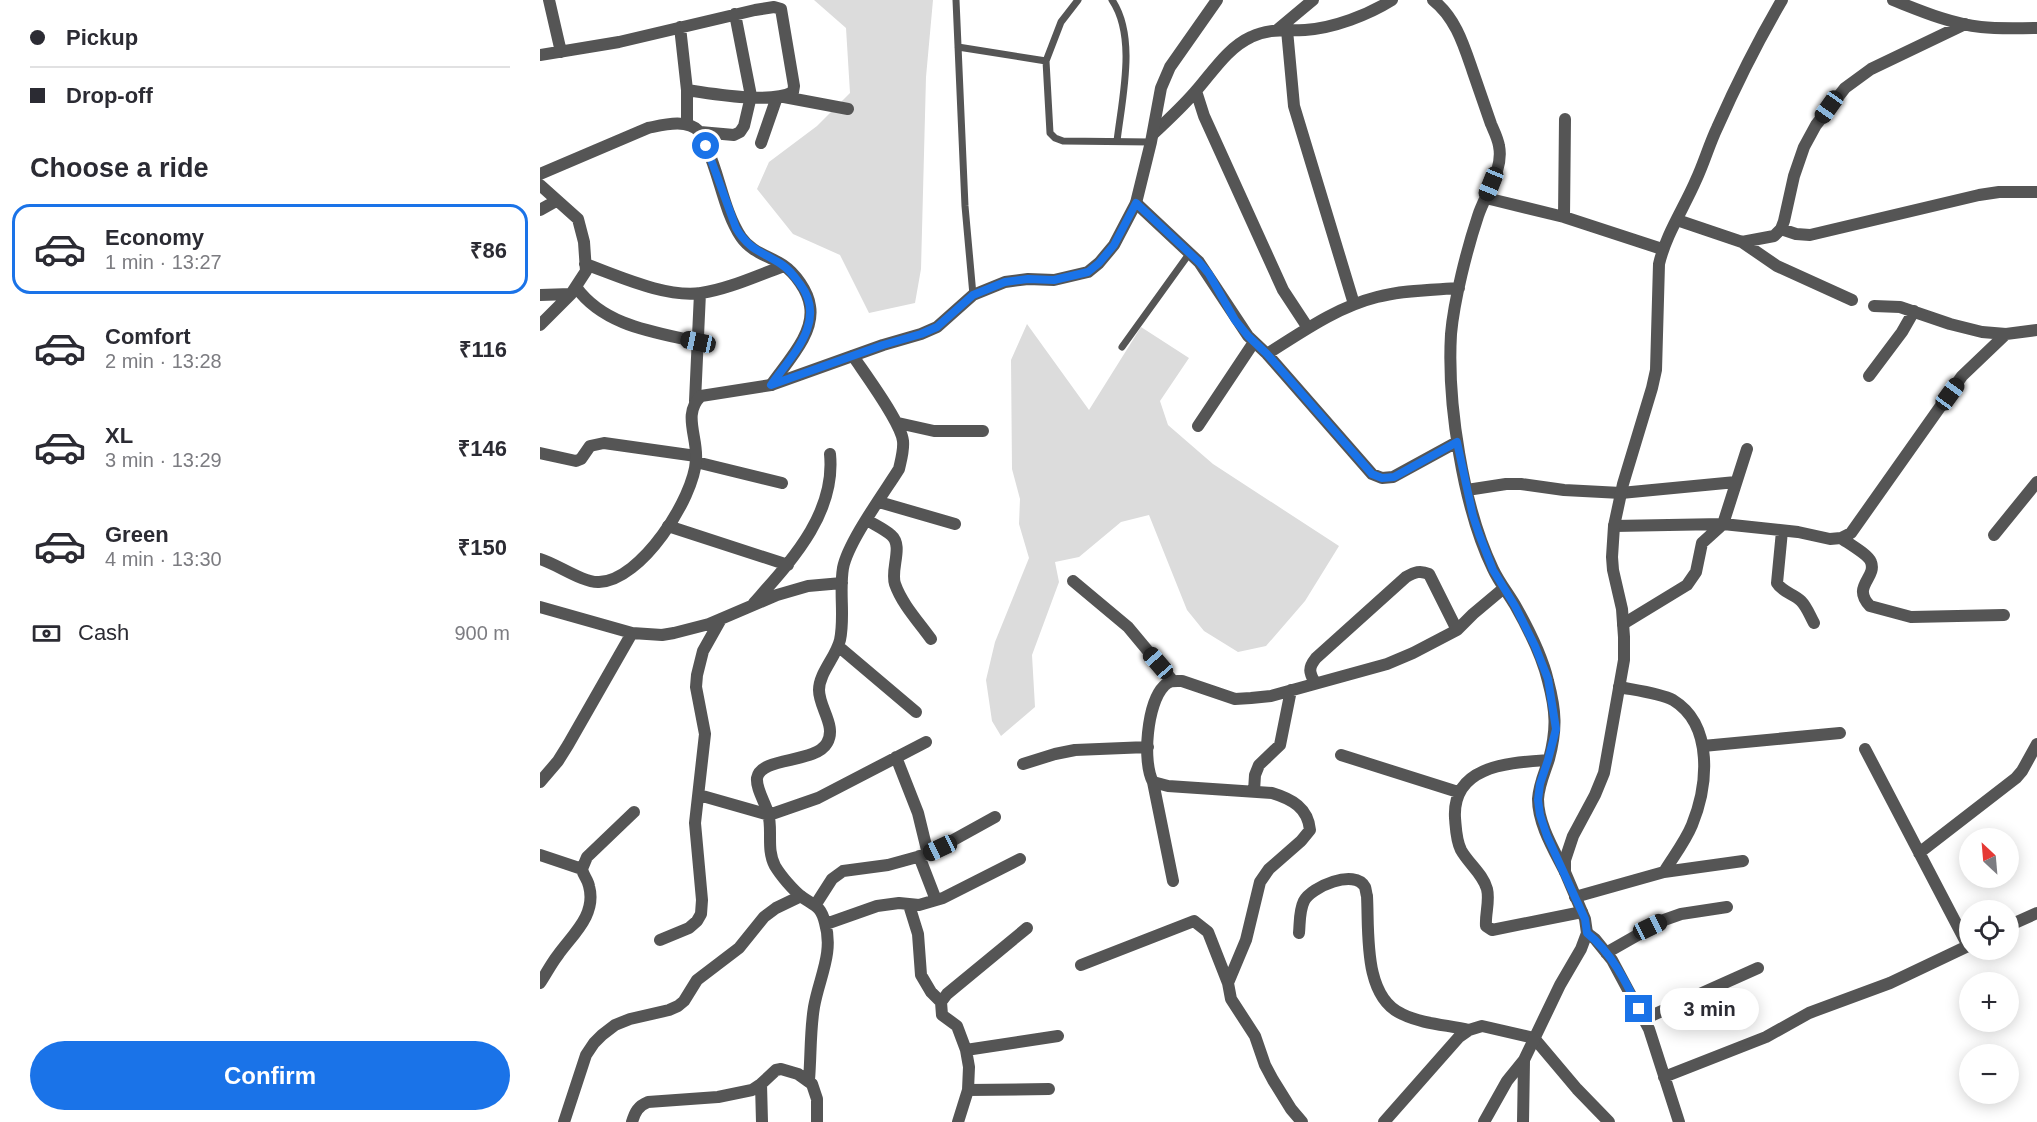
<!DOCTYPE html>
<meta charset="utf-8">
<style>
:root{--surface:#fff;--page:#f7f7f7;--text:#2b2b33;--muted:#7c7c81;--line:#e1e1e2;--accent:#1a73e8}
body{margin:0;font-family:Arial,sans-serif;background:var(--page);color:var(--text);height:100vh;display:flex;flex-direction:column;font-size:22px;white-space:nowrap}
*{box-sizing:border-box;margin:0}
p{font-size:20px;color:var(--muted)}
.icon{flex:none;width:33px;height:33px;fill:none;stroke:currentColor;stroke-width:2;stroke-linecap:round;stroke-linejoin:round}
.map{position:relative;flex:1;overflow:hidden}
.drawer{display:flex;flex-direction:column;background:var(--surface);width:540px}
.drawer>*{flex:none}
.hud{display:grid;align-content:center;height:132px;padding:0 30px;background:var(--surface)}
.needle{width:39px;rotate:334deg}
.buttons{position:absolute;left:1419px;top:828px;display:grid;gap:12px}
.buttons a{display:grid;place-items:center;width:60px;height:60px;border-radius:50%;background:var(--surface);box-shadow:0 3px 15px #0003;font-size:30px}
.end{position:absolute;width:27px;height:27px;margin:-14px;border:8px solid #1a73e8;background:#fff;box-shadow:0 0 0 3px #fff}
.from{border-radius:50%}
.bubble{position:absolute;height:42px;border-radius:21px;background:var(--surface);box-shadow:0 3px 15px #0003;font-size:20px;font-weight:700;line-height:42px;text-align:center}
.car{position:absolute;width:18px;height:36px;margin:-18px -9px;border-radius:8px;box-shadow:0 0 4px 2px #0007;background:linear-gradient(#222 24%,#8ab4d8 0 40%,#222 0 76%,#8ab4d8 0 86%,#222 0)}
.hud b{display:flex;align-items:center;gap:21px;height:57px;font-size:22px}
.hud b+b{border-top:2px solid var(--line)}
.hud i{width:15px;height:15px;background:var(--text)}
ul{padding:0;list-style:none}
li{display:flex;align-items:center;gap:18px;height:90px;margin:0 12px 9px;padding:0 18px;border:3px solid transparent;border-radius:18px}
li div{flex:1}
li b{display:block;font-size:22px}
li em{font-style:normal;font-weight:700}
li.active{border-color:var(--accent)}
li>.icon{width:54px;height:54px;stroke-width:1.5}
h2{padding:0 30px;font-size:27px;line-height:72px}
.pay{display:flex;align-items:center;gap:15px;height:66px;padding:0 30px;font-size:22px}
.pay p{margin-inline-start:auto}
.button{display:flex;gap:12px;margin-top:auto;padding:12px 30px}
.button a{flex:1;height:69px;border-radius:36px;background:var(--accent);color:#fff;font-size:24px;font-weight:700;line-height:69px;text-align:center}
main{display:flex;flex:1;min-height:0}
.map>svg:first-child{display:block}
.green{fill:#dcdcdc}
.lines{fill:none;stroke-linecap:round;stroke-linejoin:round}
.service{stroke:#555;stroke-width:7}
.minor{stroke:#555;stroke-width:12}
.tertiary{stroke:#555;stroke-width:12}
.route{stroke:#1a73e8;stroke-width:8}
</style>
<main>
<section class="drawer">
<div class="hud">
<b><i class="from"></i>Pickup</b>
<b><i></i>Drop-off</b>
</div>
<h2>Choose a ride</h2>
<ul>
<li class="active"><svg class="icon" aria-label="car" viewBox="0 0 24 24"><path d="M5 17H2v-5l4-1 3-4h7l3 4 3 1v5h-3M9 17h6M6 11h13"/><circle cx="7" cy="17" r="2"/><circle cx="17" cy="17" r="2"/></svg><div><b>Economy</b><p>1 min · 13:27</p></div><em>₹86</em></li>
<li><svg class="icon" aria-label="car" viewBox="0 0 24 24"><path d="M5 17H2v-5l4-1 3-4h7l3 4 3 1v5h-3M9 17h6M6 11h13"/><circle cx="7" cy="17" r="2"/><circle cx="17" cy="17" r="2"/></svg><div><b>Comfort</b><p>2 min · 13:28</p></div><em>₹116</em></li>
<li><svg class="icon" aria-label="car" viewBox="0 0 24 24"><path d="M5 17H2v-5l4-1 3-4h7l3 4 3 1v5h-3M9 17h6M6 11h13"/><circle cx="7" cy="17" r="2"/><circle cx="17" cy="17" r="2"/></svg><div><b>XL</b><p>3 min · 13:29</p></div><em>₹146</em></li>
<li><svg class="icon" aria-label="car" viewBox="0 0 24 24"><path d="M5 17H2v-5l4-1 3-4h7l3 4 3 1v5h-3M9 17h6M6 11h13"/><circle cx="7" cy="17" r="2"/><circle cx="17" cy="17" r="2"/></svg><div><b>Green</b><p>4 min · 13:30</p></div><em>₹150</em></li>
</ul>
<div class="pay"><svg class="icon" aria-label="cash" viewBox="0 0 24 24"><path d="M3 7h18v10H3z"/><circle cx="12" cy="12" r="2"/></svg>Cash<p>900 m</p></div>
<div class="button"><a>Confirm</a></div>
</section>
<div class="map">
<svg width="1497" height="1122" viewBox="0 0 1497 1122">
<rect width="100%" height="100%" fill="#fff"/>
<path class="green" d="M 274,0 L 393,0 L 386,77 L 381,269 L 375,303 L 329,313 L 300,255 L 253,234 L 217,189 L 229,162 L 277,126 L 310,93 L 306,28 Z
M 487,324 L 549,410 L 601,327 L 649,358 L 620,401 L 628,425 L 673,464 L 799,546 L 765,601 L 726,646 L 698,652 L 664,631 L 647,610 L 609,515 L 581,522 L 539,557 L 515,562 L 519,582 L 492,655 L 495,707 L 461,736 L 452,721 L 446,680 L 455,642 L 489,558 L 479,524 L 480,499 L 472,469 L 471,360 Z"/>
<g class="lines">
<path class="service" d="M 416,0 L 425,206 L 433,295
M 538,0 L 521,22 L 506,61 L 510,133 L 515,138 L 523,141 L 611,142
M 572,0 C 597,37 582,98 577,141
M 418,47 L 506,61
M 582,347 L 649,254"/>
<path class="minor" d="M 9,0 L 21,52
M 893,0 C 916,18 924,46 933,72 C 939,89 945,107 951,124 C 954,131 958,139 959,146 C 964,170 945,194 938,216 C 927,249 914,300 911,334 C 907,403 923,507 953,569 C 959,582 968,593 975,605 C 988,628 1002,655 1008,681 C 1016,711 1017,729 1009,759 C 1005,772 999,784 998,799 C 998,824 1014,850 1025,872
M 1353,0 C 1381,11 1411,24 1441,27 C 1460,29 1478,28 1497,28
M 140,27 L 147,90 L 147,124
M 737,30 L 773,0
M 747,30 L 754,106 L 814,304
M 0,55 L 79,42 L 215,10 L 234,7 L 241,9 L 254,86 L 253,92 C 231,104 173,94 147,90
M 656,91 L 664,116 L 743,290 L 768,328
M 244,97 L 308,109
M 160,132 L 194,135 L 200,132 L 204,126 L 211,96 L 195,14
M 613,134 C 628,120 642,107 655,92 C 672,73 687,48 711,37 C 729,28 746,31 765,30 C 794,28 828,15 852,0
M 221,143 L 237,97
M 0,174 L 108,128 C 123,125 147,118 160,132 C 163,135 165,143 167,148 C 180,177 184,211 201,237 C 211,252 229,256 243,265 C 255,273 268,291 270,306 C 275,334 246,363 231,385
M 0,185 L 38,219 L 44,242 L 46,271 L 31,294 L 0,325
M 946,198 L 1024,217 L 1122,249
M 596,203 L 659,262 L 708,336 L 727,354 L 832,474 L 842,478 L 853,477 L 917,442
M 0,210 L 16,201
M 1024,217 L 1025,119
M 1137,220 L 1202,242 L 1234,236 L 1241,229 L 1244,221 L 1254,176 L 1264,147 L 1276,125 L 1305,88 L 1331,69 L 1425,24
M 1241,229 L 1256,234 L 1270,235 L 1439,195 L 1459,192 L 1497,192
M 1202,242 L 1237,266 L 1312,300
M 45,264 C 79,276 125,298 161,293 C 189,289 218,275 244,266
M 36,287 C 64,326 114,332 158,342
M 0,295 L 31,294
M 1334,306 L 1360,307 L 1410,324 L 1442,332 L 1466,334 L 1497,330
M 727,354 C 762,332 797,307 837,297 C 863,290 892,290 919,288
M 1329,376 L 1362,332 L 1374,311
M 155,401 L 160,293
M 358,423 L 394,431 L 443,431
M 658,426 L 714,342
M 0,453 L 36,461 L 41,459 L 50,446 L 64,443 L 156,456
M 156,462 L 242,483
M 927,490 L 966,484 L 981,484 L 1024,490 L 1081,493 L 1196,482
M 339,502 L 415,524
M 327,520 C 335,525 344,529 351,535 C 364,546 350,569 355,584 C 362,604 378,621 391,639
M 128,526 L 248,565
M 1074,526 L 1183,524 L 1258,532 L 1290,539 L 1301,538 L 1311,533 L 1422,376 L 1466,334
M 1242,531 L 1237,583 C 1242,592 1254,594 1261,601 C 1267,607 1270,616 1274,623
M 1454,535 L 1497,482
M 1301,538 C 1308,543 1329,555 1331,562 C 1337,578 1311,586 1330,606 L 1371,617 L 1464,615
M 533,581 L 588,627 L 633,681
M 214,603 C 251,561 296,514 290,454
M 0,607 L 92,633 L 122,635 L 134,633 L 169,624 L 237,595 L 268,586 L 302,583
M 1083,624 L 1147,585 L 1156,572 L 1162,543 L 1183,524 L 1207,449
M 298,646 L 376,712
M 775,683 C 769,672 768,668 776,658 L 866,577 C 875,572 880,570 889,574 L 917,630
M 1079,687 C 1094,690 1120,693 1133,700 C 1174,725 1168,786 1152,825 C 1145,842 1133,857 1124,872
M 1163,746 L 1300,733
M 1325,749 L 1428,946
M 801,755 L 918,792
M 356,757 L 378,813 L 388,854
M 1008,760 C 969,763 912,765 915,818 C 916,829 916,840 921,850 C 928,863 943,874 947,889 C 950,901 945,914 946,926 L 952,930 L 1042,912
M 483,764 L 515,754 L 535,750 L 608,747
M 0,782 L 18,761 L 28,745 L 92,633
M 613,782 L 633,881
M 714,791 L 715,775 L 719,765 L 740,745 L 751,690
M 159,795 L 229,815 L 278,798 L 386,742
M 1379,853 L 1476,778 L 1482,771 L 1497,744
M 0,855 L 42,869
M 379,856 L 396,900
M 1035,897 L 1124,872 L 1203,861
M 276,904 L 292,879 L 303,871 L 348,865 L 388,854 L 455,817
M 369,905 L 378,934 L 381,975 L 391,992 L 401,1002
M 286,924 L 337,906 L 359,903 L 379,905 L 403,898 L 480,859
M 1468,926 L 1497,913
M 759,933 C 760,923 759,911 764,901 C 771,887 815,868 825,887 C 826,890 826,893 827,896 C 829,932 823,997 862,1014 C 882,1024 908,1025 929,1030
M 1047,933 L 1055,939 L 1072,960 L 1109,1029 L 1139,1122
M 120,940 L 149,928 L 157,921 L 161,914 L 162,900 L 155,823 L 165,734 L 156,687 L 157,675 L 163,651 L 181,619
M 1066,953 L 1124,920 L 1141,914 L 1187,907
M 541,965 L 654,921 L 668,932 L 688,983
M 0,983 C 6,974 11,964 18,955 C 32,935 57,915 49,886 C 48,880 43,875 42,869 L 47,857 L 94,812
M 1104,1019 L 1218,968
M 426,1050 L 518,1036
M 1124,1077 L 1226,1037 L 1269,1013 L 1350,983 L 1430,945
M 269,1080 C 271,1056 270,1031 274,1007 C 279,978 294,953 285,923 C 281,906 275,906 262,897 C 253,890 241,876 235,866 C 226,849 233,830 228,813 C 225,802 216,789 217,778 C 221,756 275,764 287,743 C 297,726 279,708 279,690 C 279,673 296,657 300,640 C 305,617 299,592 303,568 C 308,542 344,493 359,469 C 361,460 364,450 363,441 C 361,422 325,374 313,356
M 221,1084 L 222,1122
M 428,1090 L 509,1089
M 24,1122 L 46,1055 L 54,1043 L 62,1035 L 75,1025 L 90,1019 L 129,1010 L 138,1006 L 144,1001 L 157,980 L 199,948 L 224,917 L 236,908 L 261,896
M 92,1122 C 95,1112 98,1106 108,1102 L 178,1097 L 212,1090 L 221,1084 L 236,1070 L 241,1069 L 258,1074 L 272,1084 L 277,1099 L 277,1122
M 418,1122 L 428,1090 L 429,1067 L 426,1050 L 417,1026 L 402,1015 L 401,1002 L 407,994 L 487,928
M 762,1122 L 751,1109 L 733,1080 L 725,1065 L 715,1036 L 691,999 L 688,983 L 706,940 L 720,882 L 729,869 L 761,841 L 770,830 C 768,808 752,799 732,793 L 628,786 L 613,782 C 602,762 607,703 624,686 C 629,680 635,681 642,681 L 695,699 L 711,698 L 731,696 L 847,664 L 873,653 L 917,630 L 933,614 L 964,588
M 844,1122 L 919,1037 L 929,1030 L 942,1026 L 994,1038 L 1037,1089 L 1069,1122"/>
<path class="tertiary" d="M 0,559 C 17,564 43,583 59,582 C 101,581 154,498 156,460 C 158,437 142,414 161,396 L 231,385 L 343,345 L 381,334 L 397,327 L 433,295 L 465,282 L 488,279 L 514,280 L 548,272 L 559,263 L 574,245 L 596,203 L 611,142 L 621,88 L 630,67 L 677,0
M 944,1122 L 967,1081 L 984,1060 L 1020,985 L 1041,949 L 1047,933 L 1045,919 L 1025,872 L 1025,860 L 1033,836 L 1055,795 L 1064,773 L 1084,660 L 1084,637 L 1082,609 L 1073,570 L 1072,557 L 1074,526 L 1083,484 L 1112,388 L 1116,370 L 1119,264 C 1126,234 1144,208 1156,180 C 1164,163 1169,145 1177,128 C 1196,85 1218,41 1242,0
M 983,1122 L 984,1061"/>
</g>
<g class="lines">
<path class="route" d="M 166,146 L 196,228 C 208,249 222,252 241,264 C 249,269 255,277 260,284 C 288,321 252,355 231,385 L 343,345 L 381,334 L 397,327 L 433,295 L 465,282 L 488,279 L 514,280 L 548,272 L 559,263 L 574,245 L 596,203 L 659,262 L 669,274 L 695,320 L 708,336 L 727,354 L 832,474 L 842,478 L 854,477 L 917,442 L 933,516 L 939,534 L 953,570 L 975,606 L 995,646 L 1008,679 L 1016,729 L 1008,760 L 1000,784 L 998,800 L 1000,815 L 1007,836 L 1045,919 L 1047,933 C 1071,952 1086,982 1099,1009"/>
</g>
</svg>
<div class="buttons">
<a><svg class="needle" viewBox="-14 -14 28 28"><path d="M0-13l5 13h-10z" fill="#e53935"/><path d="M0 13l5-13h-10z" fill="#7c7c81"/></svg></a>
<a><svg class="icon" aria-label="locate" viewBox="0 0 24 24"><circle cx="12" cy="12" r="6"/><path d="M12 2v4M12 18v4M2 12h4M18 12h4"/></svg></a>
<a>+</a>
<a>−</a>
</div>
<i class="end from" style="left:166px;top:146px"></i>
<i class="end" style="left:1099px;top:1009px"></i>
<div class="bubble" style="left:1120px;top:988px;width:99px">3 min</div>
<i class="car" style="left:1289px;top:107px;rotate:215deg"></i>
<i class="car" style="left:951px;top:184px;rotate:202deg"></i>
<i class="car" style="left:158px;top:342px;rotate:282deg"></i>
<i class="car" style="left:1410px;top:394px;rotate:36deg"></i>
<i class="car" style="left:618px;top:663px;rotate:319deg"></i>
<i class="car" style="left:400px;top:848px;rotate:245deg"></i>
<i class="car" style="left:1110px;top:927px;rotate:64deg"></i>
</div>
</main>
